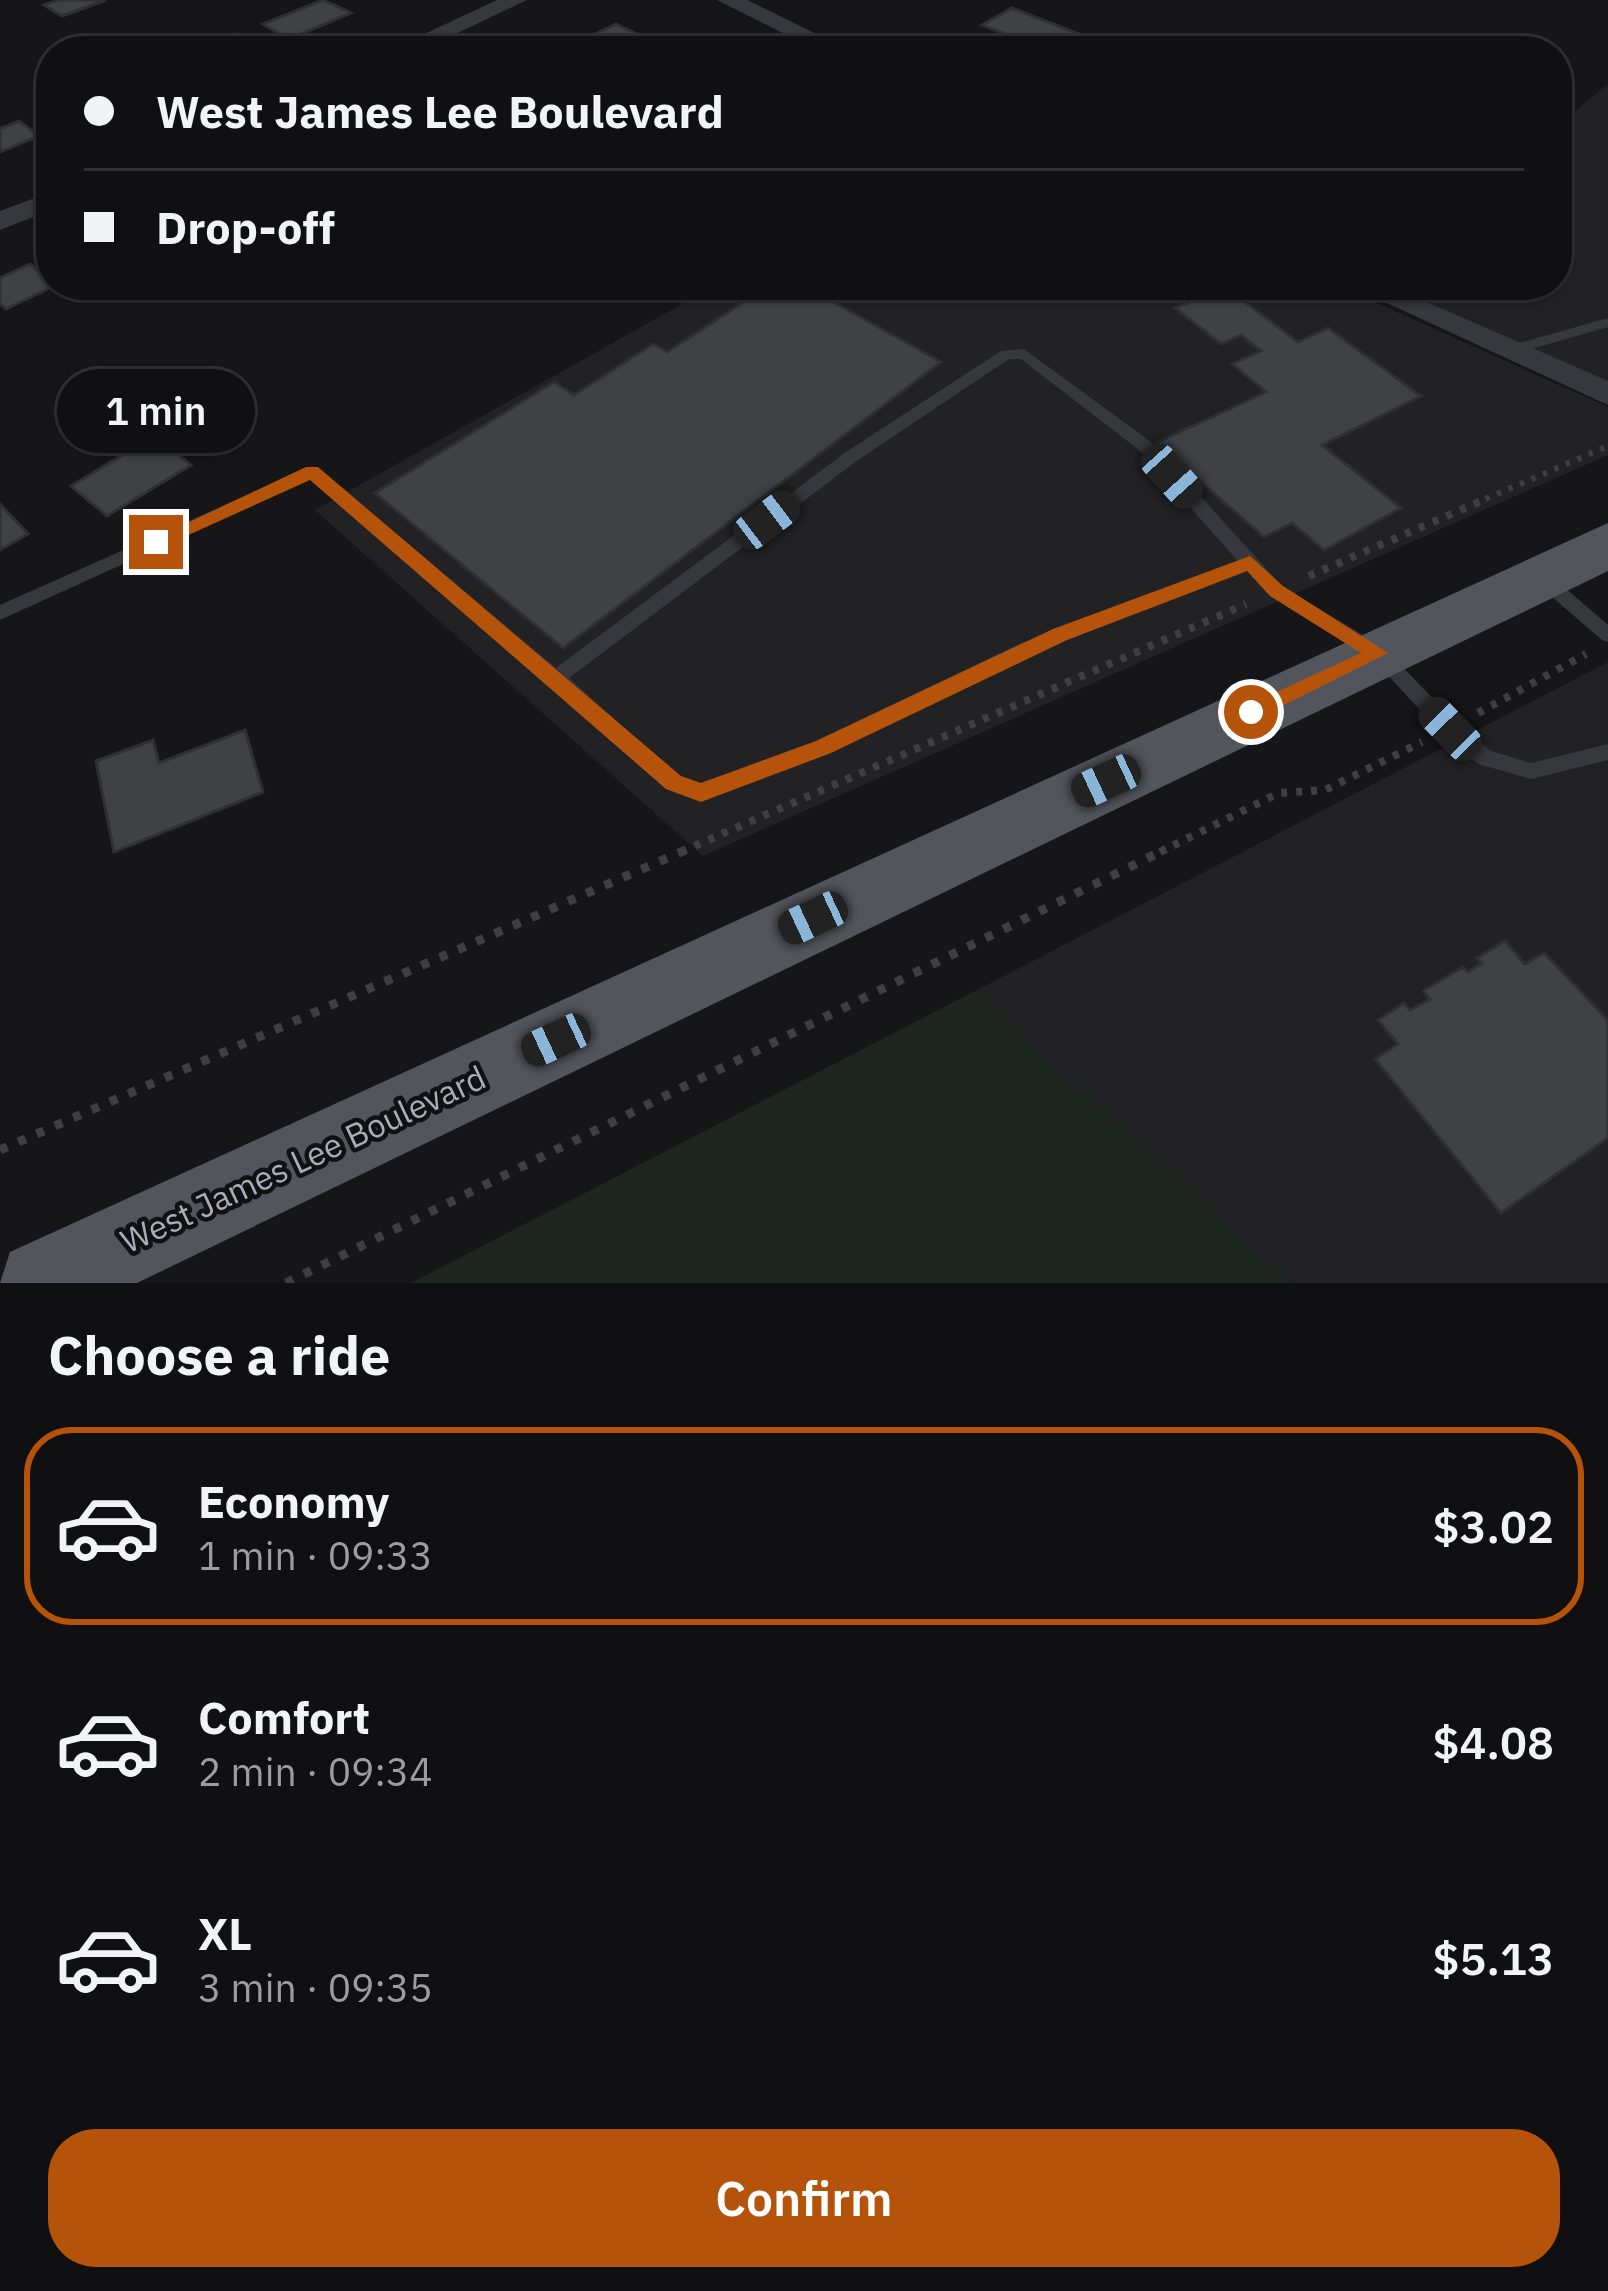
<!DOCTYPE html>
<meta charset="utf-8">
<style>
:root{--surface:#101012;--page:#1e1e20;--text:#f1f3f6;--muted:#9c9d9f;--line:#303032;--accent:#b45309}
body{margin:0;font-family:"IBM Plex Sans",sans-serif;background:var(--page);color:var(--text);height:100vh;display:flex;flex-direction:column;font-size:45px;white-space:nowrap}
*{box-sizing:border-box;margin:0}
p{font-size:39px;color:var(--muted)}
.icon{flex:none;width:66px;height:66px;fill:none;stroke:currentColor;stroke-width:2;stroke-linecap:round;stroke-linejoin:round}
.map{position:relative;height:1283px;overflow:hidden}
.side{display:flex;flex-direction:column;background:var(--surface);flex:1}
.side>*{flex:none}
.banner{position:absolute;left:36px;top:36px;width:1536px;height:264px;border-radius:48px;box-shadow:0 3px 9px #0004,0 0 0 3px var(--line);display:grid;align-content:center;height:264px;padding:0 48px;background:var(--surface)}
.end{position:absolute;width:54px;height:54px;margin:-27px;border:15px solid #b45309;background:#fff;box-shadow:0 0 0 6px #fff}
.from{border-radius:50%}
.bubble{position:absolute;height:84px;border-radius:42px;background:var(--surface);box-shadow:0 3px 9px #0004,0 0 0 3px var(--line);font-size:39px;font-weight:600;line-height:84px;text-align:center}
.car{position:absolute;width:36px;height:72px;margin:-36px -18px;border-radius:15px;box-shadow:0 0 9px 3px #0007;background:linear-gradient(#222 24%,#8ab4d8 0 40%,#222 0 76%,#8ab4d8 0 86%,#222 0)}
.banner b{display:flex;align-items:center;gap:42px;height:114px;font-size:45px}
.banner b+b{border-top:3px solid var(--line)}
.banner i{width:30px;height:30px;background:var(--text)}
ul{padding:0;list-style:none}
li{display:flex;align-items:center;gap:36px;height:198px;margin:0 24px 18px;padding:0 24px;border:6px solid transparent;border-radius:48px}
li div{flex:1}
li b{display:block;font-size:45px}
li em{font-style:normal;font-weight:600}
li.on{border-color:var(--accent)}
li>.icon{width:108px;height:108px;stroke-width:1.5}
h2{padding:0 48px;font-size:54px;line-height:144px}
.action{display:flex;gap:24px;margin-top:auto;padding:24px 48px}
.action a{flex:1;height:138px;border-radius:48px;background:var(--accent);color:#fff;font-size:48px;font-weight:600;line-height:138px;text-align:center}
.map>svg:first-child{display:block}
.built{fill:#222225}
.green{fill:#1e261f}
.building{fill:#404145;stroke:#303034;stroke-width:3}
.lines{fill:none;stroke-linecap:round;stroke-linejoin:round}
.path-far2{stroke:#3d3f44;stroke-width:6;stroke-dasharray:4.5 8;stroke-linecap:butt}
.path-far1{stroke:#3d3f44;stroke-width:8;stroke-dasharray:6 9;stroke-linecap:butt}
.path{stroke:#3d3f44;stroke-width:9;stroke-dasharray:8 12;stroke-linecap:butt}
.service{fill:#37383d;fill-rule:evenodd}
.minor{fill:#37383d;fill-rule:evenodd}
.primary{fill:#53555c;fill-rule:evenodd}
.route{fill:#b45309}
.labels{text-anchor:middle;stroke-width:9;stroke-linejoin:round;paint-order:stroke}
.street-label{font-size:33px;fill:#a8adb8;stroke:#111113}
</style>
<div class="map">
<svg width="1608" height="1283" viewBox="0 0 1608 1283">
<rect width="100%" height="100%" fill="#161618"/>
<path class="built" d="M 1608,84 L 1608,382 L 1389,285 L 1557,285 L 1557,126 Z
M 716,285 L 1337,285 L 1608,407 L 1608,455 L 703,856 L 315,510 Z
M 1608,662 L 1608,1283 L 1292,1283 L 975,991 Z"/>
<path class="green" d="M 975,991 L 1292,1283 L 411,1283 Z"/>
<path class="building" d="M 58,0 L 106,0 L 62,16 L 44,5 Z
M 323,0 L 351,13 L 289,39 L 263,24 Z
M 1012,8 L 1105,44 L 1094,51 L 1048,51 L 982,25 Z
M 616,24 L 673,51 L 580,51 L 570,46 Z
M 237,34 L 261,48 L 194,51 Z
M 19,121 L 39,136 L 0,152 L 0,129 Z
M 30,264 L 56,285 L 6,309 L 0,304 L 0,278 Z
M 770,285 L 803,285 L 941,362 L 563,648 L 375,493 L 554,382 L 574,395 L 653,344 L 667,352 Z
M 1225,287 L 1298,342 L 1328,328 L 1421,396 L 1322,445 L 1401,508 L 1324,550 L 1292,523 L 1264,537 L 1156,443 L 1266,392 L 1232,364 L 1261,351 L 1241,335 L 1221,344 L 1175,308 Z
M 154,436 L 191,465 L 107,516 L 71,486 Z
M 0,504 L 28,534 L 0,550 Z
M 245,730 L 263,792 L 114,852 L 96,761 L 153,740 L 159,763 Z
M 1505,941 L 1525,964 L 1544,953 L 1608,1020 L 1608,1138 L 1501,1213 L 1375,1059 L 1398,1044 L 1378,1020 L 1404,1003 L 1410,1010 L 1430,999 L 1423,991 L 1463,967 L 1468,972 L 1482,963 L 1477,958 Z"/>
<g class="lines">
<path class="path-far2" d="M 1474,504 L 1608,446"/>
<path class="path-far1" d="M 1309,576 L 1481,501
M 1478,713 L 1586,654
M 681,852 L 1246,604
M 1160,852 L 1279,793 L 1325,790 L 1422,742"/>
<path class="path" d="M 0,1150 L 688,849
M 286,1283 L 1166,849"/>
<path class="service" d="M 1608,318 L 1608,327 L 1510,355 L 1503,350 L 1505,347 Z
M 1024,349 L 1151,442 L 1282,586 L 1384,648 L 1457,723 L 1491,751 L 1531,763 L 1608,744 L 1608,760 L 1531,779 L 1478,764 L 1443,735 L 1372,658 L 1270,596 L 1248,571 L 1031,654 L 830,753 L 701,801 L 666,789 L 549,683 L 310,479 L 0,620 L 0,605 L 312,466 L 318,468 L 556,668 L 846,452 L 1001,351 ZM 1009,359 L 1021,359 L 1139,450 L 1238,561 L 1019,644 L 816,741 L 701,783 L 679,777 L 569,678 L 858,460 Z
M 1543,572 L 1549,574 L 1608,625 L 1608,642 L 1602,640 L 1537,584 L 1534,579 L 1537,574 Z"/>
<path class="minor" d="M 497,0 L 527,0 L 420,51 L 388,51 Z
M 717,0 L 747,0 L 851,51 L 819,51 Z
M 51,192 L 51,210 L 0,230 L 0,211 Z
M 1348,285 L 1388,285 L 1608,381 L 1608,405 Z"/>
<path class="primary" d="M 1608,523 L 1608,571 L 137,1283 L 0,1283 L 10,1252 Z"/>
</g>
<path class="route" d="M 306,467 L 318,467 L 681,776 L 701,783 L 816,741 L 1053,629 L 1250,556 L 1283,586 L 1388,653 L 1258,718 L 1244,718 L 1244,707 L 1361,653 L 1270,596 L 1247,571 L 1067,640 L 831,753 L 701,802 L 666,789 L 310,480 L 162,547 L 147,542 Z"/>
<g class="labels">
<g class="street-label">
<text transform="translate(303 1159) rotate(-25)" y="12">West James Lee Boulevard</text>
</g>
</g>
</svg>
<i class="end from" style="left:1251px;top:712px"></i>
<i class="end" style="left:156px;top:542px"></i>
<div class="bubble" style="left:57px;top:369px;width:198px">1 min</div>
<i class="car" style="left:1172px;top:476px;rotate:138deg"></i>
<i class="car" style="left:767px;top:520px;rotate:53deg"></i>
<i class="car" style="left:1450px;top:729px;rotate:316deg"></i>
<i class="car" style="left:1106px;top:781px;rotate:245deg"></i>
<i class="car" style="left:813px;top:918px;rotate:245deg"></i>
<i class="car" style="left:556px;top:1040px;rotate:245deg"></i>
<div class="banner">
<b><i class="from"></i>West James Lee Boulevard</b>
<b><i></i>Drop-off</b>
</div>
</div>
<section class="side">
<h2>Choose a ride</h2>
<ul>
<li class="on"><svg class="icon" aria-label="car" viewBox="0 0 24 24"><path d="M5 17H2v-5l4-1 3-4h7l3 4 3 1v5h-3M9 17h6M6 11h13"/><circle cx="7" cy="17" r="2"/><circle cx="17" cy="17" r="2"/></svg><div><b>Economy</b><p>1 min · 09:33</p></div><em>$3.02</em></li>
<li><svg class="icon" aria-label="car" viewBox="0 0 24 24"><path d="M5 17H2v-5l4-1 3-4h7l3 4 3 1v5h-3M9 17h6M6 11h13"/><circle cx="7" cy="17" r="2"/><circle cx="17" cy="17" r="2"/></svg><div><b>Comfort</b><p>2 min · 09:34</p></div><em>$4.08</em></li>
<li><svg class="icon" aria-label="car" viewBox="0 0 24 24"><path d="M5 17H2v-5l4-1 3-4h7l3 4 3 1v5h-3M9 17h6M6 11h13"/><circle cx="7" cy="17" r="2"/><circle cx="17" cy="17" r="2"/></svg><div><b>XL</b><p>3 min · 09:35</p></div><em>$5.13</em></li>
</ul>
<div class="action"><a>Confirm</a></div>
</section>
